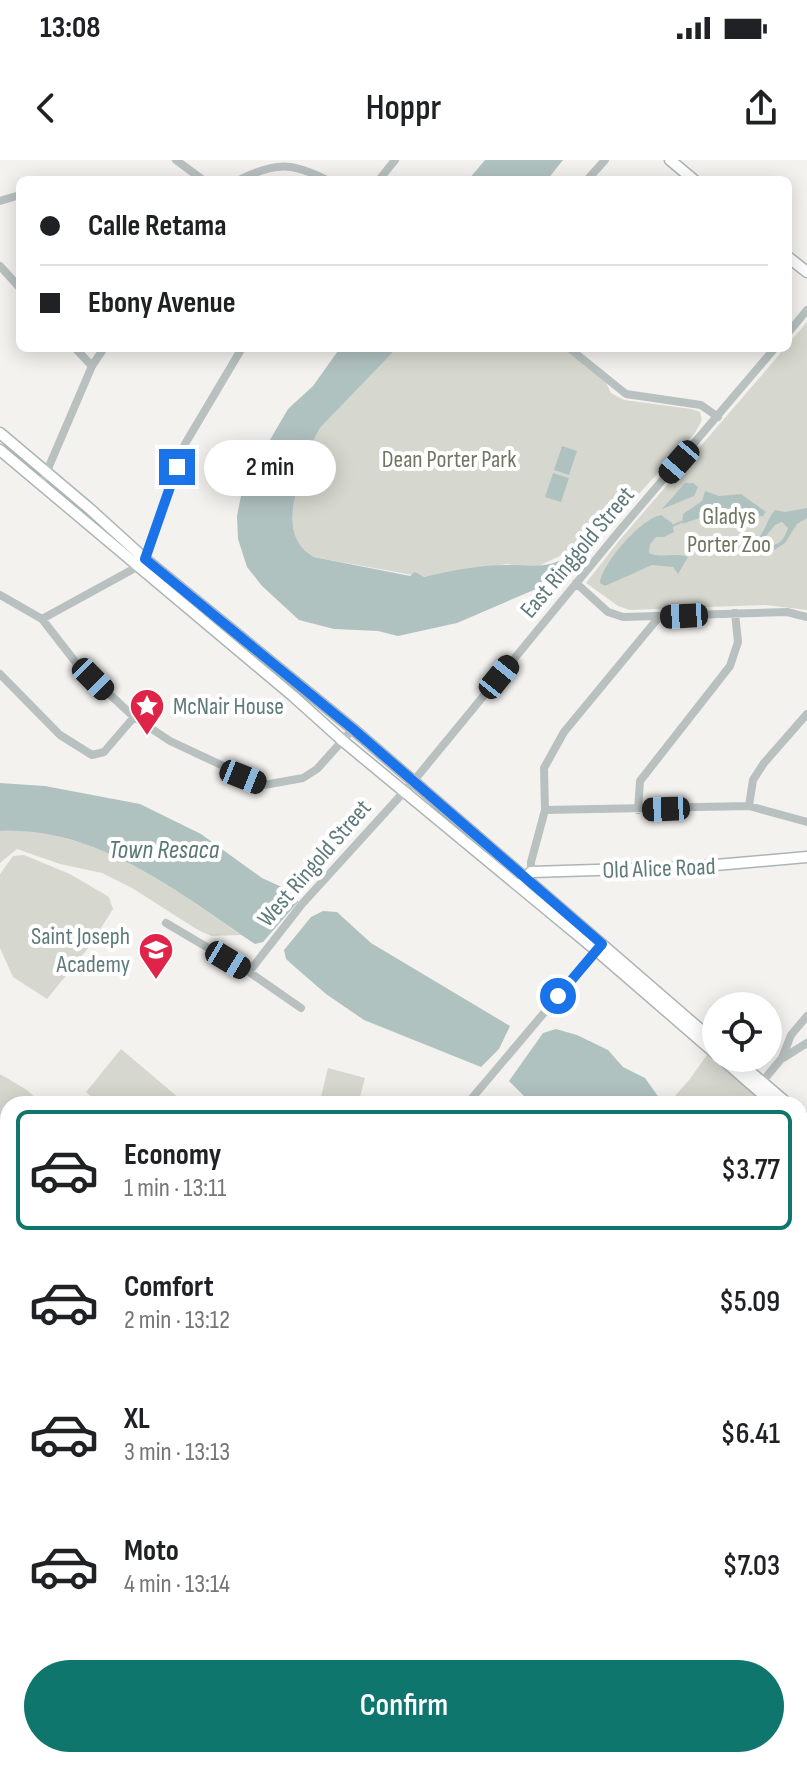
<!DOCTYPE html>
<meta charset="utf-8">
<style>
:root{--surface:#fff;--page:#f2f2f2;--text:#202124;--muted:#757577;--line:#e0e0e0;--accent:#0f766e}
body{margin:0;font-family:"Sofia Sans Condensed",sans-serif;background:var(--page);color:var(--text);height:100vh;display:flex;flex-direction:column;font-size:30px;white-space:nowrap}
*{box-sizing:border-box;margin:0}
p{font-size:26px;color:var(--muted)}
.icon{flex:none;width:44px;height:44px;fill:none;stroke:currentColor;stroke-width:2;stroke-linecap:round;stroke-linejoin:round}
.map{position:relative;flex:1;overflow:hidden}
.panel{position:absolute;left:0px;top:936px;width:808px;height:672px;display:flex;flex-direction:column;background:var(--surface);border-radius:24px 24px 0 0;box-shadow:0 4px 20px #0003}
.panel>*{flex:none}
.top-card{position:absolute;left:16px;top:16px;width:776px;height:176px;border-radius:12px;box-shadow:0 4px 20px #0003;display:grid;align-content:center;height:176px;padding:0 24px;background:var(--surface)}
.buttons{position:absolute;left:702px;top:832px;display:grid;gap:16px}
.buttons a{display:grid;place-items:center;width:80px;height:80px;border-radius:50%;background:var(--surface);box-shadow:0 4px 20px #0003;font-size:40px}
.end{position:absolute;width:36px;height:36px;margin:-18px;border:10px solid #1a73e8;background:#fff;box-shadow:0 0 0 4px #fff}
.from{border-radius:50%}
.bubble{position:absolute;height:56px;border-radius:28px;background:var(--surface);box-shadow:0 4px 20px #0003;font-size:26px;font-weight:600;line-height:56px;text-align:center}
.car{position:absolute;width:24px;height:48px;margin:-24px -12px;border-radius:10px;box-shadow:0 0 6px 2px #0007;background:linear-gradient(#222 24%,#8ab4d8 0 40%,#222 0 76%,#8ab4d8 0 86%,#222 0)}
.top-card b{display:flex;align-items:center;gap:28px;height:76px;font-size:30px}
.top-card b+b{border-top:2px solid var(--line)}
.top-card i{width:20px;height:20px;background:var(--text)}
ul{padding:14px 0 0;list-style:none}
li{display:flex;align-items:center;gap:24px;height:120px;margin:0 16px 12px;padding:0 8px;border:4px solid transparent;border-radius:12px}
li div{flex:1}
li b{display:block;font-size:30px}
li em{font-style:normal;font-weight:600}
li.active{border-color:var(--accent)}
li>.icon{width:72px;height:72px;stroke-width:1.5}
.cta{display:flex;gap:16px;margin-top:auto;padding:16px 24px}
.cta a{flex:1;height:92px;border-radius:48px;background:var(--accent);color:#fff;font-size:32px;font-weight:600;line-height:92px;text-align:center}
.status{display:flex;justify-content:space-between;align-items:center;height:56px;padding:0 40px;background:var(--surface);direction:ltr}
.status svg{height:22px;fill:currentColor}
header{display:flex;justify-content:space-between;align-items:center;height:104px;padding:0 24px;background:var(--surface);font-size:36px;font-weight:600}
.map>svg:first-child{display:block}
.green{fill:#d6d8cf}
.water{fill:#b0c2c0;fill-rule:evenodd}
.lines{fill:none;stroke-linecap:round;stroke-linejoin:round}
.stream{stroke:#b0c2c0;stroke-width:2}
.major-casing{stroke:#acb5b5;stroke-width:13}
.minor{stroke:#b8c0c0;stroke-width:8}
.major{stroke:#fff;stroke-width:10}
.route{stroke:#1a73e8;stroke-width:10}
.labels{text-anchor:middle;stroke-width:8;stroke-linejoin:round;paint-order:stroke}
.park-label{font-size:24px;fill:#6f7762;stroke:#fff}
.street-label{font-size:24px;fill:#5f7a7a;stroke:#fff}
.poi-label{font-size:24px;fill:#5f7a7a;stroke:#fff;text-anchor:start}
.water-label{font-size:26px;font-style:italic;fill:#5a7772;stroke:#fff}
</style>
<div class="status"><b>13:08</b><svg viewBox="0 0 49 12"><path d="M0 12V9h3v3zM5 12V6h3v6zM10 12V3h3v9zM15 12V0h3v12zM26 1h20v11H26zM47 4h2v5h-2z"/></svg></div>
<header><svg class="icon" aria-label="back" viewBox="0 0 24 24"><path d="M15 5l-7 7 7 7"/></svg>Hoppr<svg class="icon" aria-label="share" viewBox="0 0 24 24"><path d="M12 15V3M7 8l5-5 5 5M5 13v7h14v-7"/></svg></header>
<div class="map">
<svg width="807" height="1608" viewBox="0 0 807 1608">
<rect width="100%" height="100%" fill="#f4f2ef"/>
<path class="green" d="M 807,162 L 807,450 L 765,445 L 630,450 L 618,446 L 586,423 L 618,382 L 785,188 L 788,188 L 788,184 Z
M 397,188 L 569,188 L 604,218 L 611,233 L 624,240 L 691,249 L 700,252 L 702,260 L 695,273 L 597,379 L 534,408 L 507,404 L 423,417 L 314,397 C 279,377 295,334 305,304 C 310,291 313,280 320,268 Z
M 28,669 C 52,675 77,680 101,690 C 151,711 196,744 241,775 L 211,776 L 198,770 L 132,728 L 102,713 L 60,704 L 17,689 L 0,703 L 0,671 Z
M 24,695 L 70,714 L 109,737 L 113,749 L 89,787 L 47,839 L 13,817 L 0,788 L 0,714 L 13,696 Z
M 121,889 L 186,944 L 99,944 L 86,932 Z
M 707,895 L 769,944 L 668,944 L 689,920 Z
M 328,908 L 365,918 L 358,944 L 347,944 L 321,937 Z
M 0,914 L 27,930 L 42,944 L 8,944 L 8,956 L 0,957 Z"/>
<path class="water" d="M 485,0 L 563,0 L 547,20 L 468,20 Z
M 340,188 L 397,188 L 320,268 C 313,280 310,291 305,304 C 295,334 279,377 314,397 L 410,416 L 415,412 L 424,417 C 450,411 479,405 505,405 C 533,404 539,410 567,398 L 576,402 L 572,410 L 558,415 L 550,423 L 457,463 L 398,476 L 378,471 L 334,469 L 299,460 L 262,426 L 247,407 L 238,379 L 237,356 L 243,326 L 288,249 L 313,226 Z
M 562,286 L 577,291 L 569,315 L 554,310 Z
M 553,313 L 569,318 L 561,342 L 545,337 Z
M 685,323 L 693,323 L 698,327 L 694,336 L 662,349 Z
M 705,331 L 719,336 L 741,334 L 766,352 L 763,356 L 743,358 L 709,355 L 682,364 L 683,354 L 702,341 Z
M 807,348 L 807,358 L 797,364 L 785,383 L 773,391 L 762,388 L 758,378 C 766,370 767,359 775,350 L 785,352 ZM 782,362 L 788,368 C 784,379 779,388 766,384 L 765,377 L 775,365 Z
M 661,355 L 672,363 L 674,372 L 664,377 L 656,377 L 650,384 L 649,393 C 662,399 675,392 688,397 L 678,414 L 673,407 L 652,405 L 605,426 L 600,423 C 602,403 642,358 661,355 Z
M 0,623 L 45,626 L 140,644 L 201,674 L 262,718 L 297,734 L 298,742 L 263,782 L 255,784 C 179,733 97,666 0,671 Z
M 323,751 L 337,752 L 371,783 L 510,866 L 499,889 L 481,907 L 364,860 L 326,834 L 296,808 L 286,799 L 284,790 L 311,757 Z
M 556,869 L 577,875 L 608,890 L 623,907 L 645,918 L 660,939 L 657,944 L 558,944 L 526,938 L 509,921 L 543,873 Z
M 678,938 L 711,938 L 736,944 L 673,944 Z
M 8,956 L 8,1064 L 0,1059 L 0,958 Z
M 0,1542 L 8,1542 L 8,1600 L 237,1600 L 98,1608 L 0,1608 Z"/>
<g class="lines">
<path class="stream" d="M 672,366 L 681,362"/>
<defs>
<path id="major" d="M 670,0 L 694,20
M 788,97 L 807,112
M 0,273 L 90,349 L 145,399 L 353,569 L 716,883
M 0,290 L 293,536 L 343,581 L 597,791 L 716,894
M 522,723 L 531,712 L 693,707 L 807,697
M 721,898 L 774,944
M 734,898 L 788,944
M 800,954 L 807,960
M 800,967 L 807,973"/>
</defs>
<use href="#major" class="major-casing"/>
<path class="minor" d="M 176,0 L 203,20
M 239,20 C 276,2 291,2 327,20
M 379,20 L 395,0
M 587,20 L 605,0
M 0,41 L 20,35
M 0,106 L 20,128
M 788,173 L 807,150
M 75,188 L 92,206
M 569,188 L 626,234 L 701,245 L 718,257
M 41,325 L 92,206 L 104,188
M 576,423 L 608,452 L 623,457 L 787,452 L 807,457
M 0,435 L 42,459 L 77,504 L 134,557 L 170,581 L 264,625 L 303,618 L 317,609 L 353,569
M 42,459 L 137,407 L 145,399 L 185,284 L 242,188
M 0,514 L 60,575 L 92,595 L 104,592 L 134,557
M 749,646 L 753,620 L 764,603 L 807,554
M 545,650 L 749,646 L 807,662
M 638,650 L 640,621 L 730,506 L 738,482 L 735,453
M 531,712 L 531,702 L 545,650 L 544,608 L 564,572 L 659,457
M 166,763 L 249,812 L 301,848
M 249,812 L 302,744 L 412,623 L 620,370 L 775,188
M 783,898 L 807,883
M 762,922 L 782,898 L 791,875 L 807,856
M 467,944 L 598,789
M 800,1089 L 807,1080
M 800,1109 L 807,1114
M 0,1153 L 8,1157
M 800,1247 L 807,1239
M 0,1315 L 8,1313
M 800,1402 L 807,1394
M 0,1453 L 8,1457
M 800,1524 L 807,1530
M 800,1558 L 807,1551
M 558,1600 L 568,1608
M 723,1600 L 733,1608
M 363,1608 L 407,1600
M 621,1608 L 628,1600
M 756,1608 L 763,1600"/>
<use href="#major" class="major"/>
</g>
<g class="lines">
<path class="route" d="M 177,307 L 145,399 L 353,569 L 602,784 L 558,836"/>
</g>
<defs>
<symbol id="sight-pin" viewBox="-11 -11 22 30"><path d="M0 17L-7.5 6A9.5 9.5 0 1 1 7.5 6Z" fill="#df2448" stroke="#fff"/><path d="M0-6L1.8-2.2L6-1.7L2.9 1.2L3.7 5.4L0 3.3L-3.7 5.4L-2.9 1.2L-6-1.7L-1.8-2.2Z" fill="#fff"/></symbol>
<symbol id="school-pin" viewBox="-11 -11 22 30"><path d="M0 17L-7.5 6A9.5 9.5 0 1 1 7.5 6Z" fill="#df2448" stroke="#fff"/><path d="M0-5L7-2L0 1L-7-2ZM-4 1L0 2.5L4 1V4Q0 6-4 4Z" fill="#fff"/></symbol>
</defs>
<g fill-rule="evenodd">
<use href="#sight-pin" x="127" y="526" width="40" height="54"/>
<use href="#school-pin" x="136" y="770" width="40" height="54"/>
</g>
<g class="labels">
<g class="park-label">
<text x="449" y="307">Dean Porter Park</text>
<text x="729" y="364">Gladys<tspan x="729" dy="28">Porter Zoo</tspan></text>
</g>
<g class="street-label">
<text transform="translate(577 392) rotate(-50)" y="8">East Ringgold Street</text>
<text transform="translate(314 703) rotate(-49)" y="8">West Ringold Street</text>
<text transform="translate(659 708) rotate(-2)" y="8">Old Alice Road</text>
</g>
<g class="poi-label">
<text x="173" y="554">McNair House</text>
<text x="130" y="784" text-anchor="end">Saint Joseph<tspan x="130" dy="28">Academy</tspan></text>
</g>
<g class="water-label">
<text x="164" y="698">Town Resaca</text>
</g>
</g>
</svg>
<div class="buttons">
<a><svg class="icon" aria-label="locate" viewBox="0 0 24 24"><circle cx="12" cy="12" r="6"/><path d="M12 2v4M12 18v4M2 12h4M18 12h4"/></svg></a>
</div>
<i class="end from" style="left:558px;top:836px"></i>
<i class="end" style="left:177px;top:307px"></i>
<div class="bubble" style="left:204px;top:280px;width:132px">2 min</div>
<i class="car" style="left:679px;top:302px;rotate:221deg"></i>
<i class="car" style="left:684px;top:456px;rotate:267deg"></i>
<i class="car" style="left:499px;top:517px;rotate:39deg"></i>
<i class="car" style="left:93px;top:519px;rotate:135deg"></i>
<i class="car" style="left:243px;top:617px;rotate:112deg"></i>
<i class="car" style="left:666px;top:649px;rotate:268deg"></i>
<i class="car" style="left:228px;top:800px;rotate:121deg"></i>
<div class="top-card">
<b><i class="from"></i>Calle Retama</b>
<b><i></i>Ebony Avenue</b>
</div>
<section class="panel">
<ul>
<li class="active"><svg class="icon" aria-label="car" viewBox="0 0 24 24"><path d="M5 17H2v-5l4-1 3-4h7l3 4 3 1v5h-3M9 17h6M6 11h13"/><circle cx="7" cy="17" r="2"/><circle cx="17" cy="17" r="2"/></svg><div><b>Economy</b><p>1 min · 13:11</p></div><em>$3.77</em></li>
<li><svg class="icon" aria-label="car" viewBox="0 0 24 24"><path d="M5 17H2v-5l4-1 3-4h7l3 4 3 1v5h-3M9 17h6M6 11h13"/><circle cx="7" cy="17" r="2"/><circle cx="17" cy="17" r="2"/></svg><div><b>Comfort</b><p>2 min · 13:12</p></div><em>$5.09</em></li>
<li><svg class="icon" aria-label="car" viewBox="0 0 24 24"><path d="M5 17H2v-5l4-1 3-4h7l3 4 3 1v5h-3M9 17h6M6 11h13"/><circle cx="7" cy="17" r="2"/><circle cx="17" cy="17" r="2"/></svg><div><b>XL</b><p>3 min · 13:13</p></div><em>$6.41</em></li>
<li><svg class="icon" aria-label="car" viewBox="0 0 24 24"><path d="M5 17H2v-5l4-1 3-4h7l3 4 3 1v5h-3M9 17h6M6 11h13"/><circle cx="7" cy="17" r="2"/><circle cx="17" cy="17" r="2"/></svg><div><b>Moto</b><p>4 min · 13:14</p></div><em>$7.03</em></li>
</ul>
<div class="cta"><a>Confirm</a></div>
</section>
</div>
